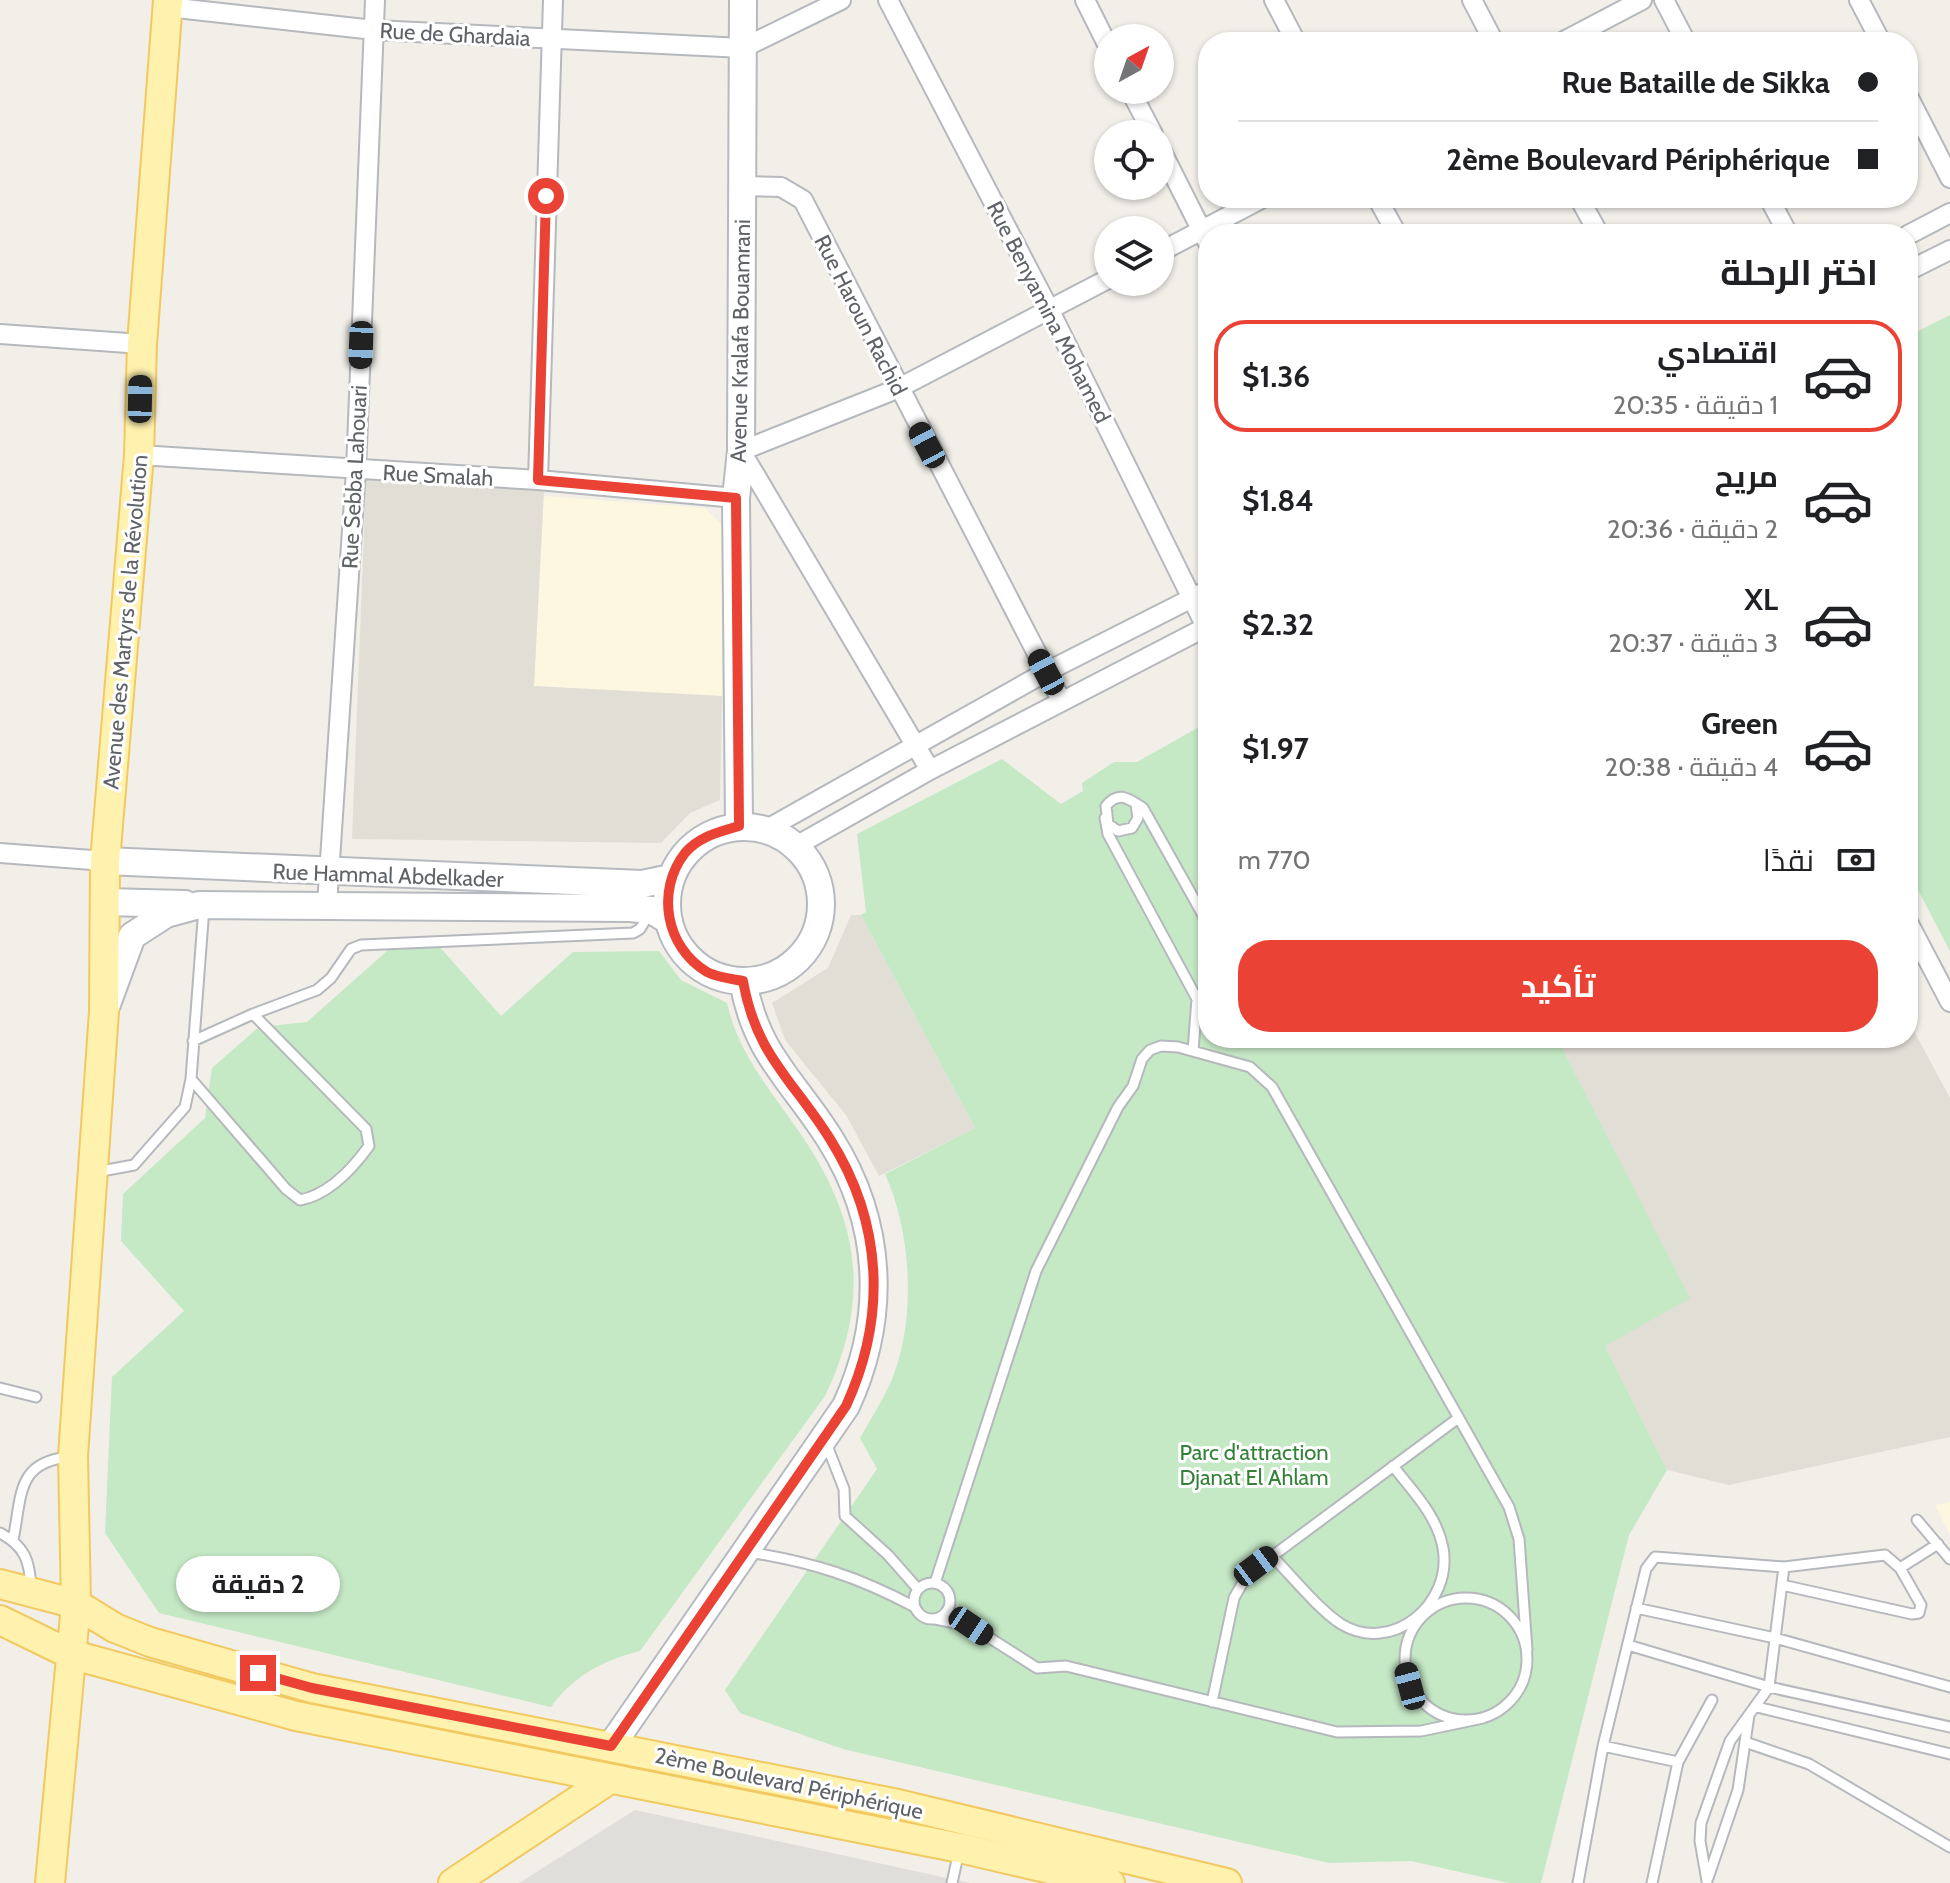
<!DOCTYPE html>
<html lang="ar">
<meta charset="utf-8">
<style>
:root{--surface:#fff;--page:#f2f2f2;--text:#202124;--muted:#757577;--line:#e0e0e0;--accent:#ea4335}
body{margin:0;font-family:Cabin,Cairo,sans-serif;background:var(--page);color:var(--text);direction:rtl;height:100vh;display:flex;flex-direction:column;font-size:30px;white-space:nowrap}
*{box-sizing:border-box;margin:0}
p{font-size:26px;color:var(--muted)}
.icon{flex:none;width:44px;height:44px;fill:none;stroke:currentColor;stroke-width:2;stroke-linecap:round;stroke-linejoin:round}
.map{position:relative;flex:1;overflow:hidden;direction:ltr}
.sheet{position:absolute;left:1198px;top:224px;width:720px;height:824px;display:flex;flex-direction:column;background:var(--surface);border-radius:32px;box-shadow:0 2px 6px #0004;direction:rtl}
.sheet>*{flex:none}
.guide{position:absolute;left:1198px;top:32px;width:720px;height:176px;border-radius:32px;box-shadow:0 2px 6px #0004;direction:rtl;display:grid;align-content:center;height:176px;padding:0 40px;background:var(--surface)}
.needle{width:52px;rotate:40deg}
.controls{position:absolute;left:1094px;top:24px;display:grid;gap:16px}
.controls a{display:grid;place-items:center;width:80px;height:80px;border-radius:50%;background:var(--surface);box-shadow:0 2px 6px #0004;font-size:40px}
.end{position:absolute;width:36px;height:36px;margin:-18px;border:10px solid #ea4335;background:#fff;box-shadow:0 0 0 4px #fff}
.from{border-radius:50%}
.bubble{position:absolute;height:56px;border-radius:28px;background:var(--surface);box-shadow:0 2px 6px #0004;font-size:26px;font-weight:700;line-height:56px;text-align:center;direction:rtl}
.car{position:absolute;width:24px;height:48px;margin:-24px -12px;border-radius:10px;box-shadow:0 0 6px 2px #0007;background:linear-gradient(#222 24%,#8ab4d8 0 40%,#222 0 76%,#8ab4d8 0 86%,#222 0)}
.guide b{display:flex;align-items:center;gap:28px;height:76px;font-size:30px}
.guide b+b{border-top:2px solid var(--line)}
.guide i{width:20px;height:20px;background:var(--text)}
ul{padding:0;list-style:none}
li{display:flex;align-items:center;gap:24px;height:112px;margin:0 16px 12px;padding:0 24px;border:4px solid transparent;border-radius:32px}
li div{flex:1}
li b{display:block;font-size:30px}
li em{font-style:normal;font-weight:700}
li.selected{border-color:var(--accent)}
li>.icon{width:72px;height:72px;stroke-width:1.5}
h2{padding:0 40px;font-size:36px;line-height:96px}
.pay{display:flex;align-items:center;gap:20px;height:88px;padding:0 40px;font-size:30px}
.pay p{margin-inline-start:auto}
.action{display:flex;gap:16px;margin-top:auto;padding:16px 40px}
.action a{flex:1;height:92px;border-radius:32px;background:var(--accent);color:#fff;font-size:32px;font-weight:700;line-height:92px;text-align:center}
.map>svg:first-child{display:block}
.commercial{fill:#fef7e0}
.industrial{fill:#e0deda}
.education{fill:#e1ded6}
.green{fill:#c5e8c5}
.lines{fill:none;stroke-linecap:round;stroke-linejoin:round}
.lane-casing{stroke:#b5b8bc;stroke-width:13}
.street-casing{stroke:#b5b8bc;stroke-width:22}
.secondary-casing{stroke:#b6babf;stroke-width:30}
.primary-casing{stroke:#f2c960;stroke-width:32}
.lane{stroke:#fff;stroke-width:9}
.street{stroke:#fff;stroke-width:18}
.secondary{stroke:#fff;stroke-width:26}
.primary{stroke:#fff2af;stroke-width:28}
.route{stroke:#ea4335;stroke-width:10}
.labels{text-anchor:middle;stroke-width:6;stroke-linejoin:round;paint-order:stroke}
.street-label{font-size:22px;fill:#5f6368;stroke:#fff}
.park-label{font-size:22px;fill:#348238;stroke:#fff}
</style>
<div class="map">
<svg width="1950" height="1883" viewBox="0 0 1950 1883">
<rect width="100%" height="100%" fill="#f1efe8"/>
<path class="commercial" d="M 544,496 L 705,508 L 723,526 L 722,696 L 534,686 Z
M 1950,1502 L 1950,1535 L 1935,1505 Z"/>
<path class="industrial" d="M 635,1810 L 970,1883 L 519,1883 Z"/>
<path class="education" d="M 366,480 L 544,489 L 534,686 L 722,696 L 720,800 L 690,813 L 661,843 L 352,839 Z
M 851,915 L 861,915 L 975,1128 L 879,1176 L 846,1115 L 785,1040 L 772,1003 L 828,968 Z
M 1908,1020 L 1950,1098 L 1950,1437 L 1729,1485 L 1667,1470 L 1605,1346 L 1689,1297 L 1557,1038 L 1908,1038 Z"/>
<path class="green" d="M 1950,315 L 1950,951 L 1908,871 L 1908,336 Z
M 1208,722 L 1208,1038 L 1557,1038 L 1690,1298 L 1605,1346 L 1667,1470 L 1629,1535 L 1541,1883 L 1509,1883 L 1411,1861 L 1329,1863 L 843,1749 L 740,1713 L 725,1690 L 877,1469 L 860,1438 C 870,1420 881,1403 890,1384 C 917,1323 912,1233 885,1174 L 975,1128 L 861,915 L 866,912 L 857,834 L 1002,759 L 1061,804 L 1083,791 L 1082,783 L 1114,762 L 1137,762 Z
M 396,943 L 438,945 L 501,1016 L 573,952 L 659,951 L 681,980 L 727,1003 C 738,1052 767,1086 795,1126 C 859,1215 873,1296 825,1396 L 640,1651 C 604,1660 573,1676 551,1707 L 159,1613 L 105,1533 L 112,1377 L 184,1311 L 121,1241 L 123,1194 L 205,1118 L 212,1068 L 259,1027 L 307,1022 Z"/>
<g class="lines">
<defs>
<path id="lane" d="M 1136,804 L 1138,818 L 1132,828 L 1118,831 L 1108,824 L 1106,806 C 1119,790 1129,799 1143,808 L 1208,924
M 1105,818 L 1108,834 L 1197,999 L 1193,1051
M 193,1041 L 253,1014 L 317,990 L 331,978 L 351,949 L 361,945 L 633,933 L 640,929 L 649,914
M 191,1079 L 286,1189 L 300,1200 C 328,1195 353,1168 369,1146 L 366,1129 L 253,1014
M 96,1172 L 134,1165 L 185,1107 L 191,1079 L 204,907
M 0,1388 L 36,1397
M 826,1443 L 844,1489 L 845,1516 L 888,1555 L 918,1589
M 1917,1520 L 1950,1559
M 0,1533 C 25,1546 30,1561 31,1589
M 13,1540 C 22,1496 16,1462 69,1457
M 749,1552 C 815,1563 856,1576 915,1607
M 1271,1555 C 1291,1575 1318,1609 1341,1624 C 1392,1655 1453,1604 1443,1548 C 1437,1515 1413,1492 1393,1466
M 1900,1568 L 1938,1544
M914 1601a18 18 0 1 1 36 0a18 18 0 1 1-36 0Z
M 935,1583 L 1036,1271 L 1118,1107 L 1133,1086 L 1142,1059 L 1150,1050 L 1161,1046 L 1178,1047 L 1250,1067 L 1272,1087 L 1509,1507 L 1519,1539 L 1527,1650
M1405 1659a61 61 0 1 1 122 0a61 61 0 1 1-122 0Z
M 1636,1608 L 1775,1638 L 1950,1687
M 935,1619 L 971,1626 L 1037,1668 L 1066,1666 L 1337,1732 L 1421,1731 L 1483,1718
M 1628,1645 L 1769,1687 L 1950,1727
M 1212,1702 L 1234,1598 L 1247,1575 L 1457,1419
M 1757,1707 L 1950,1754
M 1748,1743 L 1809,1764 L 1950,1847
M 1603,1746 L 1678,1762
M 1708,1878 L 1738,1790 L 1749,1715
M 1707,1881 L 1700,1841 L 1701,1823 L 1730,1741 L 1769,1687 L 1784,1567
M 952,1883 L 959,1851
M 1578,1883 L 1603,1746 L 1646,1569 L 1655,1557 L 1784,1567 L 1885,1555 L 1900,1568 L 1921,1605 L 1919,1613 L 1912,1614 L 1782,1585
M 1652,1883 L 1678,1762 L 1712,1700"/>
<path id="street" d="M 888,0 L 1049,309 L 1206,627
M 1085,0 L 1108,46
M 1274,0 L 1296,42
M 1472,0 L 1494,42
M 1664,0 L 1686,42
M 1859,0 L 1881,42
M 168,7 L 374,30 L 743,48 L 841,0
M 1562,42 L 1642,0
M 1130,90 L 1153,134
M 1908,96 L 1950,178
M 1160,148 L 1208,243
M 742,186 L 781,187 L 803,200 L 1061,700
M 1377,198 L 1397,234
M 1579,198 L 1599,234
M 1769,198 L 1788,234
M 1908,235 L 1950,213
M 1160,252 L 1263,198
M 1908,271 L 1950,250
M 0,334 L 142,344
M 139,455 L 538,480 L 736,498
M 538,480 L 553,0
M 930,770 L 741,451 L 897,389 L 1108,279
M 767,829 L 1046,672 L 1208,590
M 796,846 L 930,770 L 1208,626
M 0,853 L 105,861
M 327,905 L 356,470 L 375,0
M 1908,922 L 1950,1002"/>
<path id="secondary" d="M 739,826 L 736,498 L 741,451 L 743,0
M667 904a77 77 0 1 1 154 0a77 77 0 1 1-154 0Z
M 105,861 L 642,884 L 671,878
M 105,902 L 185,904
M 107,1004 L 132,936 L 166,914 L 199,905 L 630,908 L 651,910 L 669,921
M 611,1746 L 846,1406 C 887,1317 883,1223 830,1139 C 793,1080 756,1055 743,981"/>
<path id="primary" d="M 0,1584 L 76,1604 L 115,1628 L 150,1642 L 312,1688 L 898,1804 L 1227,1883
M 0,1620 L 70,1654 L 296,1716 L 960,1848 L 1110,1883
M 50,1883 L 76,1604 L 73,1456 L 104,1011 L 105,861 L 139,455 L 142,344 L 168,0
M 453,1883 L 607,1781"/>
</defs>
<use href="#lane" class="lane-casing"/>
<use href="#street" class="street-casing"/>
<use href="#secondary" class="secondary-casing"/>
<use href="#primary" class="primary-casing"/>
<use href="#lane" class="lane"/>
<use href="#street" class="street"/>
<use href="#secondary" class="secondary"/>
<use href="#primary" class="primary"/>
</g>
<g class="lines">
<path class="route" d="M 258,1673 L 312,1688 L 611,1746 L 846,1406 C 887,1317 883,1223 830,1139 C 793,1080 756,1055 743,981 C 732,979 716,977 707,972 C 665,947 656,890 685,853 C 699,836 720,832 739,826 L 736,498 L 538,480 L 546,196"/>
</g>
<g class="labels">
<g class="street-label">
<text transform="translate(455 34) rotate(3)" y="8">Rue de Ghardaia</text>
<text transform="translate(1049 312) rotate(63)" y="8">Rue Benyamina Mohamed</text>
<text transform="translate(861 315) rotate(63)" y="8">Rue Haroun Rachid</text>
<text transform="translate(740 341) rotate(-89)" y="8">Avenue Kralafa Bouamrani</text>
<text transform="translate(438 475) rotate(3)" y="8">Rue Smalah</text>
<text transform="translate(354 477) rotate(-87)" y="8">Rue Sebba Lahouari</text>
<text transform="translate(125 622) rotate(-85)" y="8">Avenue des Martyrs de la Révolution</text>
<text transform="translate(388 875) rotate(2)" y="8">Rue Hammal Abdelkader</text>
<text transform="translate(789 1783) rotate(12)" y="8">2ème Boulevard Périphérique</text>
</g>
<g class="park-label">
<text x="1254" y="1460">Parc d'attraction<tspan x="1254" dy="25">Djanat El Ahlam</tspan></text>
</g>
</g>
</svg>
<div class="controls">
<a><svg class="needle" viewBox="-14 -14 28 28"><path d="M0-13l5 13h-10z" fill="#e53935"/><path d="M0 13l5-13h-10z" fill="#757577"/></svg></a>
<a><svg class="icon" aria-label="locate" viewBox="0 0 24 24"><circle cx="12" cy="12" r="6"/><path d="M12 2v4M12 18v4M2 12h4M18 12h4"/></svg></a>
<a><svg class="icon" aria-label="layers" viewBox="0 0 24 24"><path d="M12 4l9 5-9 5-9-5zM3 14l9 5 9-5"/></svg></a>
</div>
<i class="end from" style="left:546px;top:196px"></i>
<i class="end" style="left:258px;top:1673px"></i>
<div class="bubble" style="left:176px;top:1556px;width:164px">2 دقيقة</div>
<i class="car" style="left:361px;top:345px;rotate:182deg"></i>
<i class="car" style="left:140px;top:399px;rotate:1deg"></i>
<i class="car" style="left:927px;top:445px;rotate:332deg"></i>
<i class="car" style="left:1046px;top:672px;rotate:332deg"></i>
<i class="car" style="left:1256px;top:1566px;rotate:53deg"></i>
<i class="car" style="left:971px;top:1626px;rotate:124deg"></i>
<i class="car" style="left:1410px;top:1686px;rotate:345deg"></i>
<div class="guide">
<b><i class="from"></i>Rue Bataille de Sikka</b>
<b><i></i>2ème Boulevard Périphérique</b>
</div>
<section class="sheet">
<h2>اختر الرحلة</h2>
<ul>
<li class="selected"><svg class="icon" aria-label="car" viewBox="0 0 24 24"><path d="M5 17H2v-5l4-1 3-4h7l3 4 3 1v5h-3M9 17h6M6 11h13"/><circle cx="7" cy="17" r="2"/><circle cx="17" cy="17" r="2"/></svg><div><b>اقتصادي</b><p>1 دقيقة · 20:35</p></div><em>$1.36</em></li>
<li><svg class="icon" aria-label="car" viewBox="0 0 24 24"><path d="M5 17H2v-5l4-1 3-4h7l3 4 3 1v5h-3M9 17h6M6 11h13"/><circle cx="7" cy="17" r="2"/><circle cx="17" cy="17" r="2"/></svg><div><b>مريح</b><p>2 دقيقة · 20:36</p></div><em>$1.84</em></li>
<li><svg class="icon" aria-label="car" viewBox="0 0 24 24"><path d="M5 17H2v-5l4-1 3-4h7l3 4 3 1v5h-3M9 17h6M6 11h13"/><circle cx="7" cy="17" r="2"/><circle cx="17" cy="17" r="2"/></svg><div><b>XL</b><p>3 دقيقة · 20:37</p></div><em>$2.32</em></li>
<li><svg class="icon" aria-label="car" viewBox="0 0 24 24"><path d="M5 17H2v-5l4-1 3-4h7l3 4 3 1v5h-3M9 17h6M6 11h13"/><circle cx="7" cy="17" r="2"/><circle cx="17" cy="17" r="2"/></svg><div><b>Green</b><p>4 دقيقة · 20:38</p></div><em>$1.97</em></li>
</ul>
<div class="pay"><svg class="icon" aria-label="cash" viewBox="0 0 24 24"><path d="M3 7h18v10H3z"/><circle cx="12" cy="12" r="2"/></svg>نقدًا<p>770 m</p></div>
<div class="action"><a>تأكيد</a></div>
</section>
</div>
